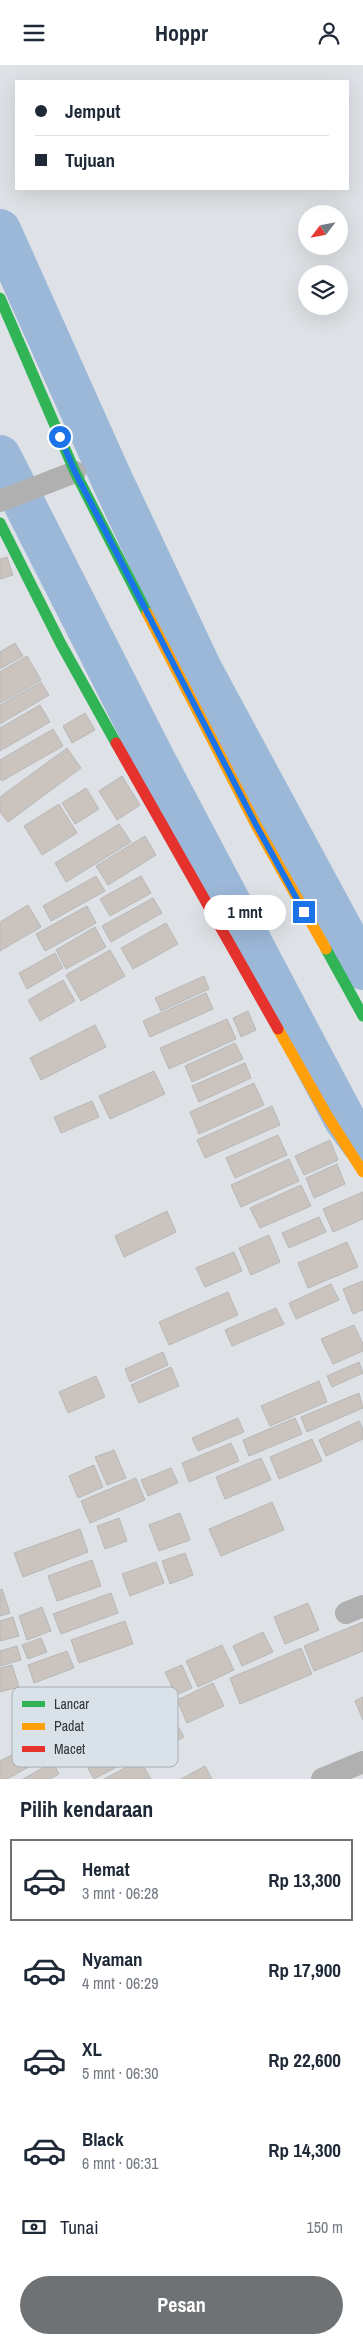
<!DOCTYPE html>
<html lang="id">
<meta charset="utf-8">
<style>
:root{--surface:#fff;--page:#f2f2f3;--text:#1f2937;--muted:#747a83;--line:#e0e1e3;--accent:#6f7275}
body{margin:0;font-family:"Archivo Narrow",sans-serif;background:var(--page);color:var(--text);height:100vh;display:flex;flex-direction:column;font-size:19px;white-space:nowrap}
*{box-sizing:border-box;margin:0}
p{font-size:16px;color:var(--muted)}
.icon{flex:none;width:28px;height:28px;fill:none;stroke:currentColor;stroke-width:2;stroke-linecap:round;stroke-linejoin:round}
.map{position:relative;height:1714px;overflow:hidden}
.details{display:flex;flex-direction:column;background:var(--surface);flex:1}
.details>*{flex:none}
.banner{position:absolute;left:15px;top:15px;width:334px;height:110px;border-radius:0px;box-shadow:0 5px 20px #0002;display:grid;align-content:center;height:110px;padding:0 20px;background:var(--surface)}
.needle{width:32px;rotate:238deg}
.tools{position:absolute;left:298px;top:140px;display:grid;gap:10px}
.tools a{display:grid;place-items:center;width:50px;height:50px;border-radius:50%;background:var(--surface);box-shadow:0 5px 20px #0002;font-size:25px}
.end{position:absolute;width:22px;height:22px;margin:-11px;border:6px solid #1a73e8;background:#fff;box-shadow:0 0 0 2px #fff}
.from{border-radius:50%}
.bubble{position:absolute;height:35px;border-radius:18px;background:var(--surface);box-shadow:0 5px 20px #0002;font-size:16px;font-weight:700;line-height:35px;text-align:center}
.banner b{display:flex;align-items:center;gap:18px;height:48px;font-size:19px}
.banner b+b{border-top:1px solid var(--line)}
.banner i{width:12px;height:12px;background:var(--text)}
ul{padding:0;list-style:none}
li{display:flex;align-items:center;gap:15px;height:82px;margin:0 10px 8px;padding:0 10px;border:2px solid transparent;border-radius:0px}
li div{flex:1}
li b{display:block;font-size:19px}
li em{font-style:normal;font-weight:700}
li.selected{border-color:var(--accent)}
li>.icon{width:45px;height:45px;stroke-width:1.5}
h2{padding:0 20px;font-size:22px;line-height:60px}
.pay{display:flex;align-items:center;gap:12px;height:55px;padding:0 20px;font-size:19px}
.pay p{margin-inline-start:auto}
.primary-button{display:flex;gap:10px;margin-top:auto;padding:10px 20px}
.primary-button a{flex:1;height:58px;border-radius:30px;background:var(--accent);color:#fff;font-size:20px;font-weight:700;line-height:58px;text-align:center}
header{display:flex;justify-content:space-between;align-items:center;height:65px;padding:0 20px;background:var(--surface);font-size:22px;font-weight:700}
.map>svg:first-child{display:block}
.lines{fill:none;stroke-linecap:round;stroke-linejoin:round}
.river{stroke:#9cb8d9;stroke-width:42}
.building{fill:#cbc4be;stroke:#b7b8b8}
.street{stroke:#b0b0b0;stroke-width:22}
.fast{stroke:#30b455;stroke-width:11}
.slow{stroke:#ff9f0a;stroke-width:11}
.jam{stroke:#e5322d;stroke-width:11}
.route{stroke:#1a73e8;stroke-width:6}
.key{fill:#dae2e9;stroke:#a8aeb4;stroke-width:1}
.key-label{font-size:14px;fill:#333638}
</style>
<header><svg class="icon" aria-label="menu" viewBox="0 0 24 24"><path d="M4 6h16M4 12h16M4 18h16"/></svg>Hoppr<svg class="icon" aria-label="person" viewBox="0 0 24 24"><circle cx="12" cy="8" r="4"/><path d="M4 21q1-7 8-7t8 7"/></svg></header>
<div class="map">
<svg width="363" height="1714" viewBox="0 0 363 1714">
<rect width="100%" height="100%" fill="#dee2e6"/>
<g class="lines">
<path class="river" d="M 0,165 L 112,415 L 201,604 L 363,904
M 0,391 L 154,694 L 345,1055 L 363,1079"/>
</g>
<path class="building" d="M 7,492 L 13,510 L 0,514 L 0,494 Z
M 15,578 L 23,591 L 0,604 L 0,587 Z
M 27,591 L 41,615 L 0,638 L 0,607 Z
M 41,617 L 49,630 L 0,659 L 0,640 Z
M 40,640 L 50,657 L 0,686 L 0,663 Z
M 85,648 L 95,665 L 72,678 L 63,661 Z
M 53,664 L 63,681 L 2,716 L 0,713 L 0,695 Z
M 67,683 L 81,703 L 8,757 L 0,747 L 0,732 Z
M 122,711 L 140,740 L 117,755 L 99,726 Z
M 86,723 L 99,744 L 75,759 L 62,738 Z
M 59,739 L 77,768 L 42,790 L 24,761 Z
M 119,759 L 131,777 L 66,817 L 55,798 Z
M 145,771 L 156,790 L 108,820 L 96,801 Z
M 96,811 L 105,826 L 51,856 L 43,841 Z
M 141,811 L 151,828 L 110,851 L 100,834 Z
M 153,833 L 162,848 L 111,877 L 102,861 Z
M 28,840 L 41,862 L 0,886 L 0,857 Z
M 87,841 L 96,858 L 45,886 L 36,869 Z
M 166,858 L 178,879 L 133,904 L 121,883 Z
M 95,862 L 106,882 L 66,904 L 56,885 Z
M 110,885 L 125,911 L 81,936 L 66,910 Z
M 55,888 L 63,903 L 27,924 L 19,908 Z
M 204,911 L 209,924 L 161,946 L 155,933 Z
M 63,915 L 75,936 L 40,956 L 28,935 Z
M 206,928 L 213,944 L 150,972 L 143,956 Z
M 248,946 L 256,965 L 241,972 L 233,953 Z
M 227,954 L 236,974 L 169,1004 L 160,983 Z
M 95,960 L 106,982 L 41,1015 L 30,993 Z
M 235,978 L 243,994 L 192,1017 L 185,1001 Z
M 245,998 L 251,1013 L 199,1037 L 192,1021 Z
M 154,1006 L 165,1029 L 110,1054 L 99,1031 Z
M 254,1018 L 264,1040 L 199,1069 L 190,1047 Z
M 92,1036 L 99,1052 L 61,1068 L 54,1052 Z
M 272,1041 L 280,1060 L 205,1093 L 197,1075 Z
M 278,1070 L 287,1090 L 235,1113 L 226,1093 Z
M 330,1075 L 338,1095 L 304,1110 L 295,1091 Z
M 289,1094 L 299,1116 L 241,1142 L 231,1120 Z
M 337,1099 L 345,1119 L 314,1133 L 306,1113 Z
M 301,1120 L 311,1141 L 260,1163 L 250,1143 Z
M 363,1127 L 363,1154 L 333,1167 L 323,1144 Z
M 167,1146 L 176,1167 L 124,1192 L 115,1171 Z
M 319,1152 L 326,1167 L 289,1183 L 282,1168 Z
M 269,1170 L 280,1197 L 251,1210 L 239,1183 Z
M 347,1177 L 358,1202 L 308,1223 L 298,1198 Z
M 234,1187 L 242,1206 L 205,1222 L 196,1203 Z
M 363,1216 L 363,1245 L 353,1249 L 343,1224 Z
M 331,1219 L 339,1235 L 296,1254 L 289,1238 Z
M 228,1227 L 238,1250 L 169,1280 L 159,1257 Z
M 276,1243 L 284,1259 L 232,1281 L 225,1265 Z
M 354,1260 L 363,1279 L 363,1286 L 333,1299 L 321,1274 Z
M 163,1287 L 168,1300 L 130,1317 L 125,1304 Z
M 359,1297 L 363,1308 L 332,1322 L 327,1311 Z
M 171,1302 L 179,1321 L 139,1338 L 131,1320 Z
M 96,1311 L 105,1332 L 68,1348 L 59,1327 Z
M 319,1316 L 327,1337 L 270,1361 L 261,1341 Z
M 359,1328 L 363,1343 L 307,1367 L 301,1352 Z
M 238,1353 L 244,1367 L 198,1386 L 192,1373 Z
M 295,1353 L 302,1369 L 249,1391 L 243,1375 Z
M 359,1356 L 363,1364 L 363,1374 L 326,1391 L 319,1375 Z
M 312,1374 L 322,1396 L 279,1414 L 270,1392 Z
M 231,1378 L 239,1396 L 189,1417 L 182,1398 Z
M 114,1385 L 126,1413 L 107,1420 L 95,1392 Z
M 261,1393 L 271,1415 L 225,1434 L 216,1412 Z
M 94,1400 L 103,1422 L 78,1433 L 69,1411 Z
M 171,1403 L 178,1418 L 148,1431 L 141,1415 Z
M 136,1413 L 145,1435 L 90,1458 L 81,1436 Z
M 272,1437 L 284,1465 L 221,1491 L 209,1464 Z
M 180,1448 L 190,1475 L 159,1486 L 149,1460 Z
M 119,1453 L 127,1476 L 105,1484 L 97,1461 Z
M 80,1464 L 88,1487 L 23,1512 L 14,1488 Z
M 185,1488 L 193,1510 L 170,1519 L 162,1496 Z
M 92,1495 L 101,1521 L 57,1536 L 48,1511 Z
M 156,1497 L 164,1518 L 130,1531 L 122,1509 Z
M 2,1524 L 10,1548 L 0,1551 L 0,1525 Z
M 111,1528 L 118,1548 L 61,1569 L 53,1549 Z
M 308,1538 L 319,1565 L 285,1579 L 274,1552 Z
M 42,1542 L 51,1566 L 27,1575 L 19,1551 Z
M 13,1552 L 19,1571 L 0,1576 L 0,1556 Z
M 125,1556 L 133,1579 L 79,1598 L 71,1575 Z
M 363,1557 L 363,1586 L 314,1606 L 304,1581 Z
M 263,1567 L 273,1587 L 242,1601 L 233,1581 Z
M 41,1573 L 47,1587 L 28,1594 L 22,1580 Z
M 222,1580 L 234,1605 L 198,1622 L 186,1596 Z
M 17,1581 L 21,1595 L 0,1601 L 0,1586 Z
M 301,1583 L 312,1609 L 240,1639 L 230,1613 Z
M 67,1586 L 74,1603 L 34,1618 L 28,1600 Z
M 12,1600 L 19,1622 L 0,1627 L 0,1603 Z
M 182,1600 L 192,1623 L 176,1630 L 165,1607 Z
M 213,1618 L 224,1641 L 187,1658 L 177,1635 Z
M 363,1632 L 363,1655 L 355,1636 Z
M 176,1658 L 184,1672 L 149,1691 L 141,1676 Z
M 29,1681 L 38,1697 L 7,1714 L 0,1714 L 0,1696 Z
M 118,1682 L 126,1697 L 94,1714 L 86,1700 Z
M 140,1695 L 151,1714 L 104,1714 Z
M 53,1697 L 59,1709 L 50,1714 L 23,1714 Z
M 205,1701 L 212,1714 L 181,1714 Z"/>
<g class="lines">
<path class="street" d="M 0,436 L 75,407
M 346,1548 L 363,1541
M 322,1714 L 363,1697"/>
<path class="fast" d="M 0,233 L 75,407 L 147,548
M 0,458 L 61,579 L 116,678
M 326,884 L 363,951"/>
<path class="slow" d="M 147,548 L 256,760 L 326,884
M 278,964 L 328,1052 L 363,1107"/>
<path class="jam" d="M 116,678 L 278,964"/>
</g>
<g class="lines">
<path class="route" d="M 60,372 L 75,407 L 256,760 L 304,847"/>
</g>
<rect x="12" y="1622" width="166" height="80" rx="8" class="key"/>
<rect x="22" y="1636" width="23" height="6" fill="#30b455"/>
<rect x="22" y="1658" width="23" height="7" fill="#ff9f0a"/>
<rect x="22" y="1681" width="23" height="6" fill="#e5322d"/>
<g class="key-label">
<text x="54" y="1644">Lancar</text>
<text x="54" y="1666">Padat</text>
<text x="54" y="1689">Macet</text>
</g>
</svg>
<div class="tools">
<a><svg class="needle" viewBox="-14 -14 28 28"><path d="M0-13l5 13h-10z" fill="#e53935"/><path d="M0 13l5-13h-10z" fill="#747a83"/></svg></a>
<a><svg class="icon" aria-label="layers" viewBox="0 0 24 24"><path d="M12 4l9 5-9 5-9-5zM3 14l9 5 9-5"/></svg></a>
</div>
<i class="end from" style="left:60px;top:372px"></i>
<i class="end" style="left:304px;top:847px"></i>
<div class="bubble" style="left:204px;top:830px;width:82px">1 mnt</div>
<div class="banner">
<b><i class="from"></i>Jemput</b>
<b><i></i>Tujuan</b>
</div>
</div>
<section class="details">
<h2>Pilih kendaraan</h2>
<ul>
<li class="selected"><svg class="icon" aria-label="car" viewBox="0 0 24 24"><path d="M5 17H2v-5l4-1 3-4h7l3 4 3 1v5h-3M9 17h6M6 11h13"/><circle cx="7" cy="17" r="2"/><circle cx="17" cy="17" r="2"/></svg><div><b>Hemat</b><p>3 mnt · 06:28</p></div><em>Rp 13,300</em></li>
<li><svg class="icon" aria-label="car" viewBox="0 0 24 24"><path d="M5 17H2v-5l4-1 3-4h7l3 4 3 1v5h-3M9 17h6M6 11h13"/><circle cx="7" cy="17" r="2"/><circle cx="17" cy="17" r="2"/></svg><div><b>Nyaman</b><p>4 mnt · 06:29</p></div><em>Rp 17,900</em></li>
<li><svg class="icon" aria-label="car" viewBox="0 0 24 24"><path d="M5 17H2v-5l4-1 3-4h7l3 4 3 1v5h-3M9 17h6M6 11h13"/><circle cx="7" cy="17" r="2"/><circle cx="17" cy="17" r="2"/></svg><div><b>XL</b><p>5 mnt · 06:30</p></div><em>Rp 22,600</em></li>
<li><svg class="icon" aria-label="car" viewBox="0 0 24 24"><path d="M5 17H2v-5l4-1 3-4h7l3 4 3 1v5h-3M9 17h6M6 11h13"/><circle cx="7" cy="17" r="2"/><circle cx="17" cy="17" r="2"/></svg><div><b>Black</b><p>6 mnt · 06:31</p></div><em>Rp 14,300</em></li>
</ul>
<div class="pay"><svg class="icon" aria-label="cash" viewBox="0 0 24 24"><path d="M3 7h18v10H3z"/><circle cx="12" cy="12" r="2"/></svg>Tunai<p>150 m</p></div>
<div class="primary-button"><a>Pesan</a></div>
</section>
